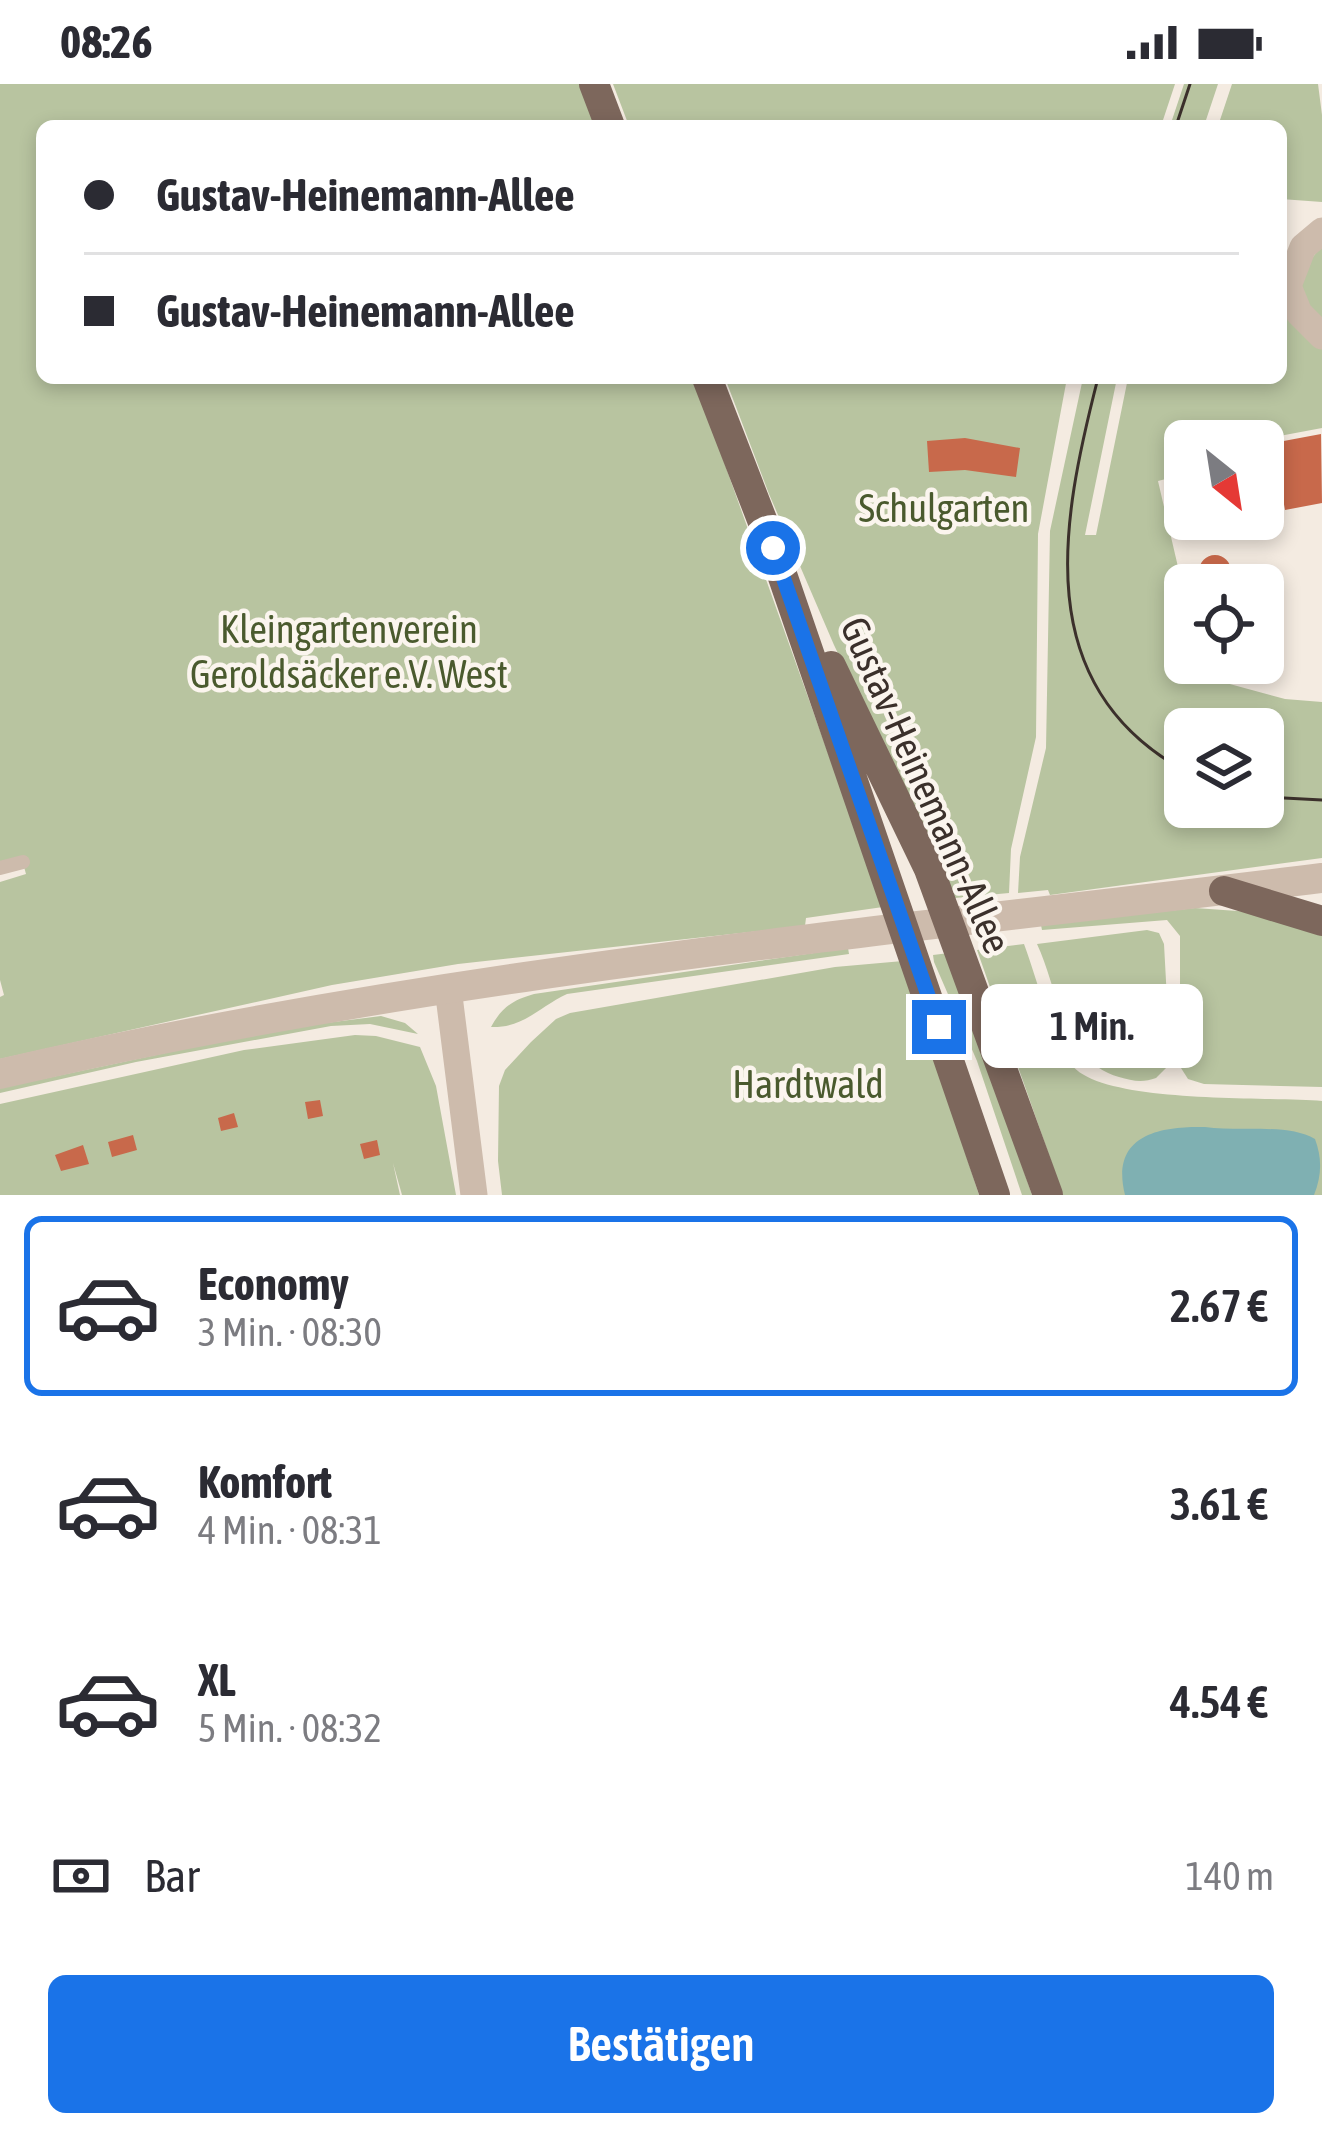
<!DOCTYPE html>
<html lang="de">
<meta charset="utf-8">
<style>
:root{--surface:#fff;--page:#f7f7f7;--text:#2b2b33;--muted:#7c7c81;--line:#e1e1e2;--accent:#1a73e8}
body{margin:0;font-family:"Asap Condensed",sans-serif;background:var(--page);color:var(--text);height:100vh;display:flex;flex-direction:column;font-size:45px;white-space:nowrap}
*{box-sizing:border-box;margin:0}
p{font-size:39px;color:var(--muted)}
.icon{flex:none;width:66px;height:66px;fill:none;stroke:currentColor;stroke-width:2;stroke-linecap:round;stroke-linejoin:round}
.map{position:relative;height:1111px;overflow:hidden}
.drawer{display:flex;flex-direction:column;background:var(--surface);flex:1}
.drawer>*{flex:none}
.banner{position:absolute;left:36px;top:36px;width:1251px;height:264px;border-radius:18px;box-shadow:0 6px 18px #0003;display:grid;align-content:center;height:264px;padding:0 48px;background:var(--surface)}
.needle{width:78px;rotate:150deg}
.controls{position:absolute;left:1164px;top:336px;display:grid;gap:24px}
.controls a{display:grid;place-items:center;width:120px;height:120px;border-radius:18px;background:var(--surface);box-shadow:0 6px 18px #0003;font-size:60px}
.end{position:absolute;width:54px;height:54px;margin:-27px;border:15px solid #1a73e8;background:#fff;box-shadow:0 0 0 6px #fff}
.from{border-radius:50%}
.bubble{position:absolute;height:84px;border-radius:18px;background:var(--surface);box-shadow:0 6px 18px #0003;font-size:39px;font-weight:600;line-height:84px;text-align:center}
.banner b{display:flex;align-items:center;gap:42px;height:114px;font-size:45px}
.banner b+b{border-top:3px solid var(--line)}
.banner i{width:30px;height:30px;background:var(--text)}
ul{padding:21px 0 0;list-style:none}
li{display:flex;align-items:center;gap:36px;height:180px;margin:0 24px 18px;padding:0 24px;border:6px solid transparent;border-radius:18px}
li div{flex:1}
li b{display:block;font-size:45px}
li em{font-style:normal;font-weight:600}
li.current{border-color:var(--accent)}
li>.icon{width:108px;height:108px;stroke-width:1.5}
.pay{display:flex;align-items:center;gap:30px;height:132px;padding:0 48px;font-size:45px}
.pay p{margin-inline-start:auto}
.action{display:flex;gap:24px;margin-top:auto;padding:24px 48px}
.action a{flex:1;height:138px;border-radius:18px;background:var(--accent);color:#fff;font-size:48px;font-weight:600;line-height:138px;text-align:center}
.status{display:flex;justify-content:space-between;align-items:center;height:84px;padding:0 60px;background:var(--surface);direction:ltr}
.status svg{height:33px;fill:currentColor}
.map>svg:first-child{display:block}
.green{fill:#b8c4a0;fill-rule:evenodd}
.water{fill:#7fb0b2}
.building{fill:#c8694b}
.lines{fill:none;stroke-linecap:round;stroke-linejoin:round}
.service{stroke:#cdbbac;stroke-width:14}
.minor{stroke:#cdbbac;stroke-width:27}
.tertiary{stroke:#cdbbac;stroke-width:30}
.primary{stroke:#7d675c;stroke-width:30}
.tram{stroke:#3b302b;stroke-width:3}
.route{stroke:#1a73e8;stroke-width:15}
.labels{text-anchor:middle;stroke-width:9;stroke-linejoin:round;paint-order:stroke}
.park-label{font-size:39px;fill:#4a5a2e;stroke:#fbf5ee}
.street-label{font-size:39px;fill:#3b302b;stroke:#fbf5ee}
</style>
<div class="status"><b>08:26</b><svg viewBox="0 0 49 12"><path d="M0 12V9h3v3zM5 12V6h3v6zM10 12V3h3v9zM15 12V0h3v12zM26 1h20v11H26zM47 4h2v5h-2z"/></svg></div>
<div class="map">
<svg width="1322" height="1111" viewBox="0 0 1322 1111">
<rect width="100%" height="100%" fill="#f4ebe1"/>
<path class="green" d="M 0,0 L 580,0 L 596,42 L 42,42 L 42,294 L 694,294 L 883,823 L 806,834 L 805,842 L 458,880 L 332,901 L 0,975 L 0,913 L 4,911 L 0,896 L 0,798 L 26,790 L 21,772 L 0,779 Z
M 613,0 L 1175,0 L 1161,42 L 629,42 Z
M 1184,0 L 1218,0 L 1204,42 L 1170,42 Z
M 1232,0 L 1318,0 L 1322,31 L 1322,118 L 1281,115 L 1281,42 L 1218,42 Z
M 1322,162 L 1322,344 L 1263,355 L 1278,428 L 1263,427 L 1263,357 L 1185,357 L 1185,390 L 1158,397 L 1185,513 L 1185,579 L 1201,579 L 1204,593 L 1285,615 L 1322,618 L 1322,774 L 1050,811 L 1048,806 L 1018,809 L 1020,773 L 1046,664 L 1050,447 L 1083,294 L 1117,294 L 1085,451 L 1096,451 L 1128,294 L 1281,294 L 1281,211 ZM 1185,645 L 1263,645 L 1263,723 L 1185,723 Z
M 725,294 L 1067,294 L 1038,450 L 1036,653 L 1011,765 L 1009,809 L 955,814 L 834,561 L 769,410 Z
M 1195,824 L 1266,829 L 1322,848 L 1322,1003 L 1204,1000 L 1188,995 L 1181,984 L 1180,970 L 1180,852 L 1167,836 L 1042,846 L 1041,841 Z
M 1147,846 L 1159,849 L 1164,860 L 1170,971 L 1168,982 L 1156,994 C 1143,999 1132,997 1119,993 C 1062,977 1059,907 1037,860 Z
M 1024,860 C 1036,892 1052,955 1071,980 C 1100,1021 1269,1012 1322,1017 L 1322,1111 L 1063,1111 L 977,866 Z
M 848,864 L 849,870 L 567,910 C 539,923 524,944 491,943 C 502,923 513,916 534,910 Z
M 949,869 L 1032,1111 L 1022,1111 L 977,977 L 934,878 L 933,871 Z
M 903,877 L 979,1111 L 502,1111 L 498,1077 L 499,1002 L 505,986 L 531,958 L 556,935 L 570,929 L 835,883 Z
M 381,932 L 405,939 L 418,950 L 370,940 L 331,942 L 136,978 L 0,1009 L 0,1004 L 278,945 Z
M 355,951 L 376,952 L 420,963 L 436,1002 L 456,1111 L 402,1111 L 393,1079 L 400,1111 L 0,1111 L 0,1020 L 244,966 Z"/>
<path class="water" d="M 1205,1043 C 1239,1048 1288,1039 1315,1055 C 1322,1074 1322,1091 1314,1111 L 1125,1111 C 1110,1051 1159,1042 1205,1043 Z"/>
<path class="building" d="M 1321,350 L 1322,419 L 1285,426 L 1273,359 Z
M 965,354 L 1020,364 L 1016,393 L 965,386 L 929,388 L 927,357 Z
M1199 487a16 16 0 1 1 32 0a16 16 0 1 1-32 0Z
M 320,1016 L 323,1032 L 308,1035 L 305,1018 Z
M 234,1029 L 238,1043 L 221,1047 L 218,1034 Z
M 133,1051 L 137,1066 L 112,1073 L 108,1058 Z
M 377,1056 L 380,1071 L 364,1075 L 360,1060 Z
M 83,1061 L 89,1080 L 61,1087 L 55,1071 Z"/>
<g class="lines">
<path class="service" d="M 0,784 L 23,778"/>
<path class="minor" d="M 1322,147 L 1303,163 L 1288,202 L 1299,229 L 1322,252
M 448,904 L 474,1111"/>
<path class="tertiary" d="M 0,990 C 435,888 880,849 1322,794"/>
<path class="primary" d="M 594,0 L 610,42
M 707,294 L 773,464 L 995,1111
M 831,582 L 929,785 L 1048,1111
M 1224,807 L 1322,837"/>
<path class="tram" d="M 1176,42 L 1190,0
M 1098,294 C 1061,438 1029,601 1185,687
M 1263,713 L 1322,716"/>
</g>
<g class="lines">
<path class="route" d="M 773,464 L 939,943"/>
</g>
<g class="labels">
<g class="park-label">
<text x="944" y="438">Schulgarten</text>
<text x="349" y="559">Kleingartenverein<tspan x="349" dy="45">Geroldsäcker e.V. West</tspan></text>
<text x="808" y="1014">Hardtwald</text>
</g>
<g class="street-label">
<text transform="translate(926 701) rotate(66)" y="14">Gustav-Heinemann-Allee</text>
</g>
</g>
</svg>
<div class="controls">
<a><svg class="needle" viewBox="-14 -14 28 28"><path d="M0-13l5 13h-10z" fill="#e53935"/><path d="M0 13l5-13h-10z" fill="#7c7c81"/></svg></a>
<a><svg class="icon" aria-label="locate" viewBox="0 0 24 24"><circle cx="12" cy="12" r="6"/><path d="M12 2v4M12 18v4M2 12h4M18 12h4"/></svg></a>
<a><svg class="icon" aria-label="layers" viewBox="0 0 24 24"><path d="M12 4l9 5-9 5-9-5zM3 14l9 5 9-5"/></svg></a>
</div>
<i class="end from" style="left:773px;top:464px"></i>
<i class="end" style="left:939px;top:943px"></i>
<div class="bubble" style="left:981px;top:900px;width:222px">1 Min.</div>
<div class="banner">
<b><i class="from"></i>Gustav-Heinemann-Allee</b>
<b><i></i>Gustav-Heinemann-Allee</b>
</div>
</div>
<section class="drawer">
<ul>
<li class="current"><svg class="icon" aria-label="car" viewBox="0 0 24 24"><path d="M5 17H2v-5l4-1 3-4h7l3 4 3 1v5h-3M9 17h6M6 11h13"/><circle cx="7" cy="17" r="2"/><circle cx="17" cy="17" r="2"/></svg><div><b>Economy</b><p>3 Min. · 08:30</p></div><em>2.67 €</em></li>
<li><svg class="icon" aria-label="car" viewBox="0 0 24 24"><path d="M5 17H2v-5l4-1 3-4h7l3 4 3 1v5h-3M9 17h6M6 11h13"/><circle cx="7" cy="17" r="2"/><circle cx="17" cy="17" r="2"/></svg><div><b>Komfort</b><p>4 Min. · 08:31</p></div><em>3.61 €</em></li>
<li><svg class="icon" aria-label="car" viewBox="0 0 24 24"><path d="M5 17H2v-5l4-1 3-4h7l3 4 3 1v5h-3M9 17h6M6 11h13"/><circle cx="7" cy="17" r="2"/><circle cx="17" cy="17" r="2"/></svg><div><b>XL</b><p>5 Min. · 08:32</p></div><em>4.54 €</em></li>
</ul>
<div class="pay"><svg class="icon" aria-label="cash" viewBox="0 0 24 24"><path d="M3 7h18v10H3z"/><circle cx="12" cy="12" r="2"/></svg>Bar<p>140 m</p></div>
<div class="action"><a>Bestätigen</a></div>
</section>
